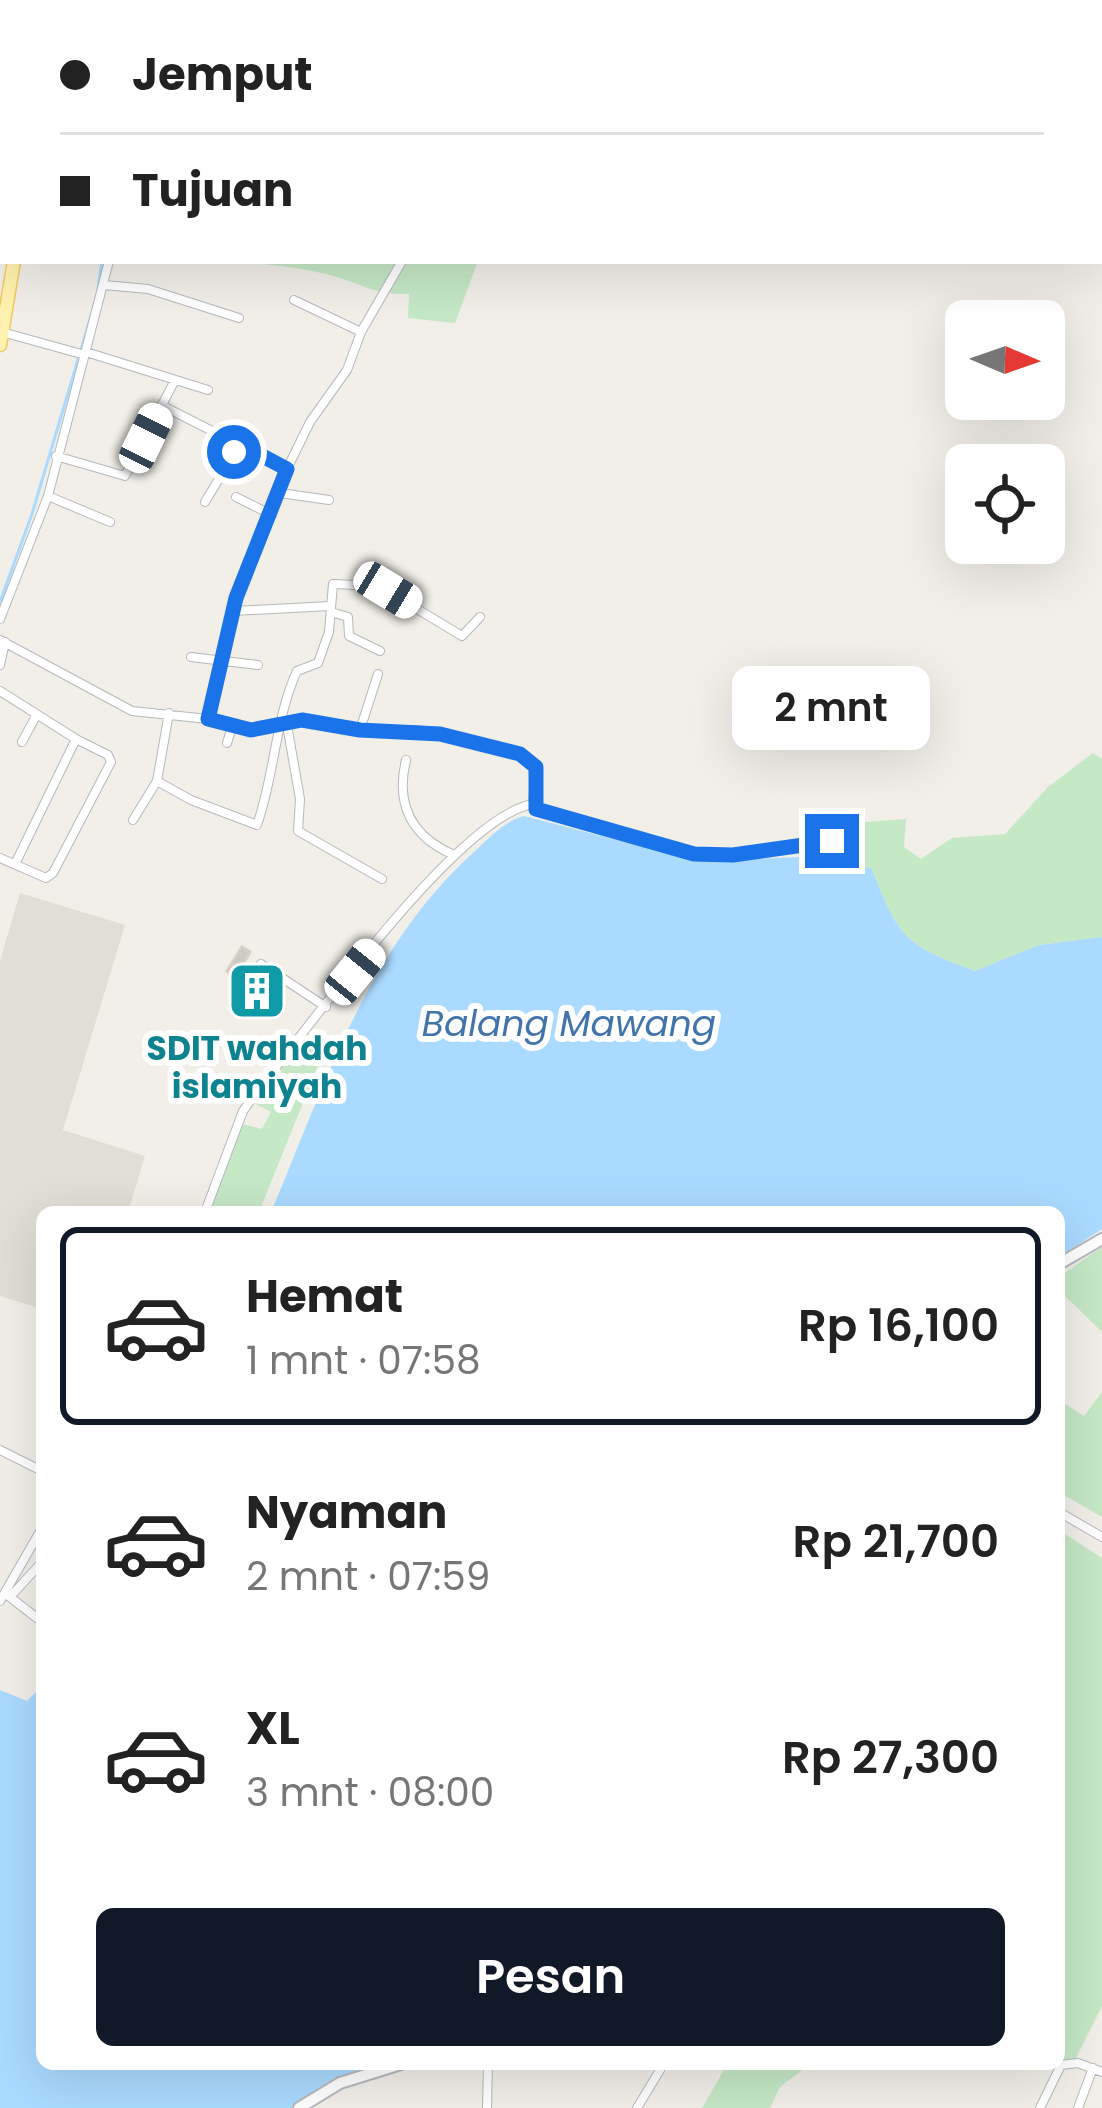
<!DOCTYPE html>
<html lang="id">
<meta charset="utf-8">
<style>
:root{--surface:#fff;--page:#f6f6f6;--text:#222;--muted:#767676;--line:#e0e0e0;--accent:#111827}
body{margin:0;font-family:Poppins,sans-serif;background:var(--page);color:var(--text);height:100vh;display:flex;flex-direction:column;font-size:45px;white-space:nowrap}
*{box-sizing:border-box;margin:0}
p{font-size:39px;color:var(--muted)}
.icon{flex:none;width:66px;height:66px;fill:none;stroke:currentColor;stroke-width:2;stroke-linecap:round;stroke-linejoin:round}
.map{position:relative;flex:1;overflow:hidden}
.drawer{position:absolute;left:36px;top:1206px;width:1029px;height:864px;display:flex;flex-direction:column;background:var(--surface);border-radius:18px;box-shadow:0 12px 48px #0002}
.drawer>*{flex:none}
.banner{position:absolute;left:0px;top:0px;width:1104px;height:264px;box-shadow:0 12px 48px #0002;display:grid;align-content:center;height:264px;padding:0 60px;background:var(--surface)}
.needle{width:78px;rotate:92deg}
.tools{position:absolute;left:945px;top:300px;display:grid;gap:24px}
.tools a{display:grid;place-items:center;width:120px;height:120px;border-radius:18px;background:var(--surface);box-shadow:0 12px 48px #0002;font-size:60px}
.end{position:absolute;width:54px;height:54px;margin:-27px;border:15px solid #1a73e8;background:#fff;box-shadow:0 0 0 6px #fff}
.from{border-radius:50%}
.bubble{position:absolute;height:84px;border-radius:18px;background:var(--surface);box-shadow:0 12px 48px #0002;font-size:39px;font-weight:600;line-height:84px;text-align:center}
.car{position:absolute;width:36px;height:72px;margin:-36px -18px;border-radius:15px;box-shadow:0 0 9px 3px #0007;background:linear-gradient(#fff 24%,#345 0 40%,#fff 0 76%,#345 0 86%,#fff 0)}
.banner b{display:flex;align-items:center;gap:42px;height:114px;font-size:45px}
.banner b+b{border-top:3px solid var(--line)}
.banner i{width:30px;height:30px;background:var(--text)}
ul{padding:21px 0 0;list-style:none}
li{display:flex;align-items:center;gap:36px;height:198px;margin:0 24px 18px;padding:0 36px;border:6px solid transparent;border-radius:18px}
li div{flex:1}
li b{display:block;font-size:45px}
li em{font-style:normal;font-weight:600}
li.on{border-color:var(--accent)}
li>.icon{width:108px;height:108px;stroke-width:1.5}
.primary-button{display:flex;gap:24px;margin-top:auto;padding:24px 60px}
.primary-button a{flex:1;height:138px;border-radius:18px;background:var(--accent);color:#fff;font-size:48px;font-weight:600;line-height:138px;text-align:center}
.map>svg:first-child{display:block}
.education{fill:#e1ded6}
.green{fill:#c5e8c5}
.water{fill:#aadaff}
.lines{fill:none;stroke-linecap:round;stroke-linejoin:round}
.stream{stroke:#aadaff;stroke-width:3}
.building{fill:#cccac5;stroke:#d6d1c6;stroke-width:3}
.street-casing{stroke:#b5b8bc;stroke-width:10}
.secondary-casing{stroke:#b6babf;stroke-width:14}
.primary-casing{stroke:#f2c960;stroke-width:15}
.street{stroke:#fff;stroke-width:8}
.secondary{stroke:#fff;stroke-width:10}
.primary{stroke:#fff2af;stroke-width:12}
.route{stroke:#1a73e8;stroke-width:15}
.labels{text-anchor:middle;stroke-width:12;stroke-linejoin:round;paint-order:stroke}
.culture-label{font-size:33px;font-weight:bold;fill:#0d838f;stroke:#fff}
.water-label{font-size:36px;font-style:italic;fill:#4174aa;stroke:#fff}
</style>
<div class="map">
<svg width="1102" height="2108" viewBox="0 0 1102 2108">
<rect width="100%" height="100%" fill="#f1efe8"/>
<path class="education" d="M 20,893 L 125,925 L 63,1130 L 145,1156 L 128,1212 L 42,1212 L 42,1309 L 0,1296 L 0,961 Z"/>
<path class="green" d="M 230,261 L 478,261 L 455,323 L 408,318 L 409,294 C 371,295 360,282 326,274 C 294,266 263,264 230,261 Z
M 1093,753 L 1102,759 L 1102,937 L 1039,945 L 975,971 C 905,945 899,939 872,869 L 826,856 L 839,824 L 906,819 L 904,847 L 921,859 L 952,838 L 1005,834 L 1048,787 Z
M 307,1037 L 325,1048 L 259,1212 L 208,1212 L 238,1123 L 262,1129 L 271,1112 L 254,1103 Z
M 1102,1247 L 1102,1332 L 1059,1290 L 1059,1277 Z
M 1102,1392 L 1102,1517 L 1059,1492 L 1059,1400 L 1084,1416 Z
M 1059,1530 L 1102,1558 L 1102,2006 L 1073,2064 L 1059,2059 Z
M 720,2064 L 810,2064 L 780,2087 L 770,2108 L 702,2108 L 725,2068 Z"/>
<path class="water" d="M 524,816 L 699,861 L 826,856 L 872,869 C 899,939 905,945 975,971 L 1039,945 L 1102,937 L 1102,1229 L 1059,1257 L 1059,1212 L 271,1212 C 326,1083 366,950 473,853 C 489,838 503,822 524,816 Z
M 42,1686 L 42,2064 L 371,2064 L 326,2083 L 292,2108 L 0,2108 L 0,1690 L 27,1701 Z"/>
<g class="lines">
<path class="stream" d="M 88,0 L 88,3
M 228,3 L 228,0
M 98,289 L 102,261
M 0,602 L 32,514 L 91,316"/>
</g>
<path class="building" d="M 242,947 L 250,952 L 240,969 L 268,990 L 260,1002 L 227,971 Z"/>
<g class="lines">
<defs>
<path id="street" d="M 95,0 L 95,3
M 275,0 L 282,3
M 0,60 L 3,60
M 1101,108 L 1102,106
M 0,186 L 3,188
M 104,285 L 148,289 L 239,318
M 294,300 L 361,332
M 2,332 L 85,355
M 86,352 L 208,390
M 161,405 L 287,469
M 56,456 L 125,476 L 175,380
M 280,493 L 329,500
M 48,496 L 110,522
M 236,497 L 272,515
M 205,502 L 240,444
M 233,611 L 330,606
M 331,612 L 348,617 L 349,636 L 380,651
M 0,619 L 48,496 L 109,261
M 0,640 L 132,711 L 208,719 L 251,730 L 302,720 L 360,730 L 417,730 L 520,754 L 536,767 L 533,804
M 191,657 L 258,665
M 0,665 L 5,642
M 0,691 L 76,739 L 16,862
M 169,713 L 157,781 L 191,800 L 257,825 C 275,774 275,719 297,671 L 318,663 L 329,632 L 333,584 L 379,586 L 462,636 L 480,617
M 208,719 L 236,598 L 287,469 L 310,422 L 347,370 L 361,332 L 402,261
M 287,725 L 300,799 L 298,831 L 382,879
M 360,730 L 378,674
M 22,742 L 36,716
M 227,743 L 232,727
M 406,760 C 395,805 412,837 454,855
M 133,820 L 157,781
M 0,858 L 46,878 L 53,873 L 111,762 L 108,755 L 76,739
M 261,964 L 326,1007
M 205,1212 L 243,1111 L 264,1082 C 315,1020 460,816 533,804 L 543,812 L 694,854 L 733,855 L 832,841
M 0,1450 L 42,1471
M 1059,1512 L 1102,1537
M 6,1594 L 42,1622
M 10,1597 L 42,1562
M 0,1601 L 42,1528
M 487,2108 L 488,2064
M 637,2108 L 660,2070
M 1040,2108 L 1061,2065 L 1078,2063 L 1102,2072
M 1078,2108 L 1093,2068"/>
<path id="secondary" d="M 1059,1264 L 1102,1239
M 299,2108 L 340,2083 L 401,2064"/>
<path id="primary" d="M 42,3 L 43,0
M 0,345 L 14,261"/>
</defs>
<use href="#street" class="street-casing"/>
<use href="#secondary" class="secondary-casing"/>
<use href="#primary" class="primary-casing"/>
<use href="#street" class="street"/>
<use href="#secondary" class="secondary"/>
<use href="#primary" class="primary"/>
</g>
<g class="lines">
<path class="route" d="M 234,452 L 240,444 L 287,469 L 236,598 L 208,719 L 251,730 L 302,720 L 360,730 L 440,734 L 520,754 L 536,767 L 536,809 L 694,854 L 733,855 L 832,841"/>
</g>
<defs>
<symbol id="building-square" viewBox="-11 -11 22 22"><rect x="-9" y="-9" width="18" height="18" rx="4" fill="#0f9aa8" stroke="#fff"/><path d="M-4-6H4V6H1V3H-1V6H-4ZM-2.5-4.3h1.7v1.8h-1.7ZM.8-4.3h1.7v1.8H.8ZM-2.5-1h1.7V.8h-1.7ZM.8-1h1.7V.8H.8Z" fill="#fff"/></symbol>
</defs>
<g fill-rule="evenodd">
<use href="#building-square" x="224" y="958" width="66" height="66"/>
</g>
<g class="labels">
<g class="culture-label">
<text x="257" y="1060">SDIT wahdah<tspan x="257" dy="38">islamiyah</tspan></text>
</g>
<g class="water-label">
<text x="569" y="1036">Balang Mawang</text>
</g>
</g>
</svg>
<div class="tools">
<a><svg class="needle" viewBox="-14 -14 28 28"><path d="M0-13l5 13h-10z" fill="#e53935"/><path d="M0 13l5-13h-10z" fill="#767676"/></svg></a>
<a><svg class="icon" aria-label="locate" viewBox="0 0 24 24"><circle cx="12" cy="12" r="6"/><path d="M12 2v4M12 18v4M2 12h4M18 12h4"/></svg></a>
</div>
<i class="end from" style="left:234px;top:452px"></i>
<i class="end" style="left:832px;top:841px"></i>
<div class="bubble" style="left:732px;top:666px;width:198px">2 mnt</div>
<i class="car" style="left:146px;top:438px;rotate:26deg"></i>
<i class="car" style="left:388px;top:590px;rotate:121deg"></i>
<i class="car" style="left:355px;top:972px;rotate:39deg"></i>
<div class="banner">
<b><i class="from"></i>Jemput</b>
<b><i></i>Tujuan</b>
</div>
<section class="drawer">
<ul>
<li class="on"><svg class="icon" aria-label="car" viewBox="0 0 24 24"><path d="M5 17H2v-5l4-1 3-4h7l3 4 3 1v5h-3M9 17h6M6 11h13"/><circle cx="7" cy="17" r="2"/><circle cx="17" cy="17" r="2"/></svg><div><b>Hemat</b><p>1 mnt · 07:58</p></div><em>Rp 16,100</em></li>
<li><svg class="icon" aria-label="car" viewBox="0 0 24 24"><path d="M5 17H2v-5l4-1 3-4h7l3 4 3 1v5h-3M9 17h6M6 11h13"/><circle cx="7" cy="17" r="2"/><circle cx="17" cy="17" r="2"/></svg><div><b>Nyaman</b><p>2 mnt · 07:59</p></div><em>Rp 21,700</em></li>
<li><svg class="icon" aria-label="car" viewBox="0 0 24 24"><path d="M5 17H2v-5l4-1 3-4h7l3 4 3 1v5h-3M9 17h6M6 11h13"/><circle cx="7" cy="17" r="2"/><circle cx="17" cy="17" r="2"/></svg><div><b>XL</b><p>3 mnt · 08:00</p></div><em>Rp 27,300</em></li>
</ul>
<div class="primary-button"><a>Pesan</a></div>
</section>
</div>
